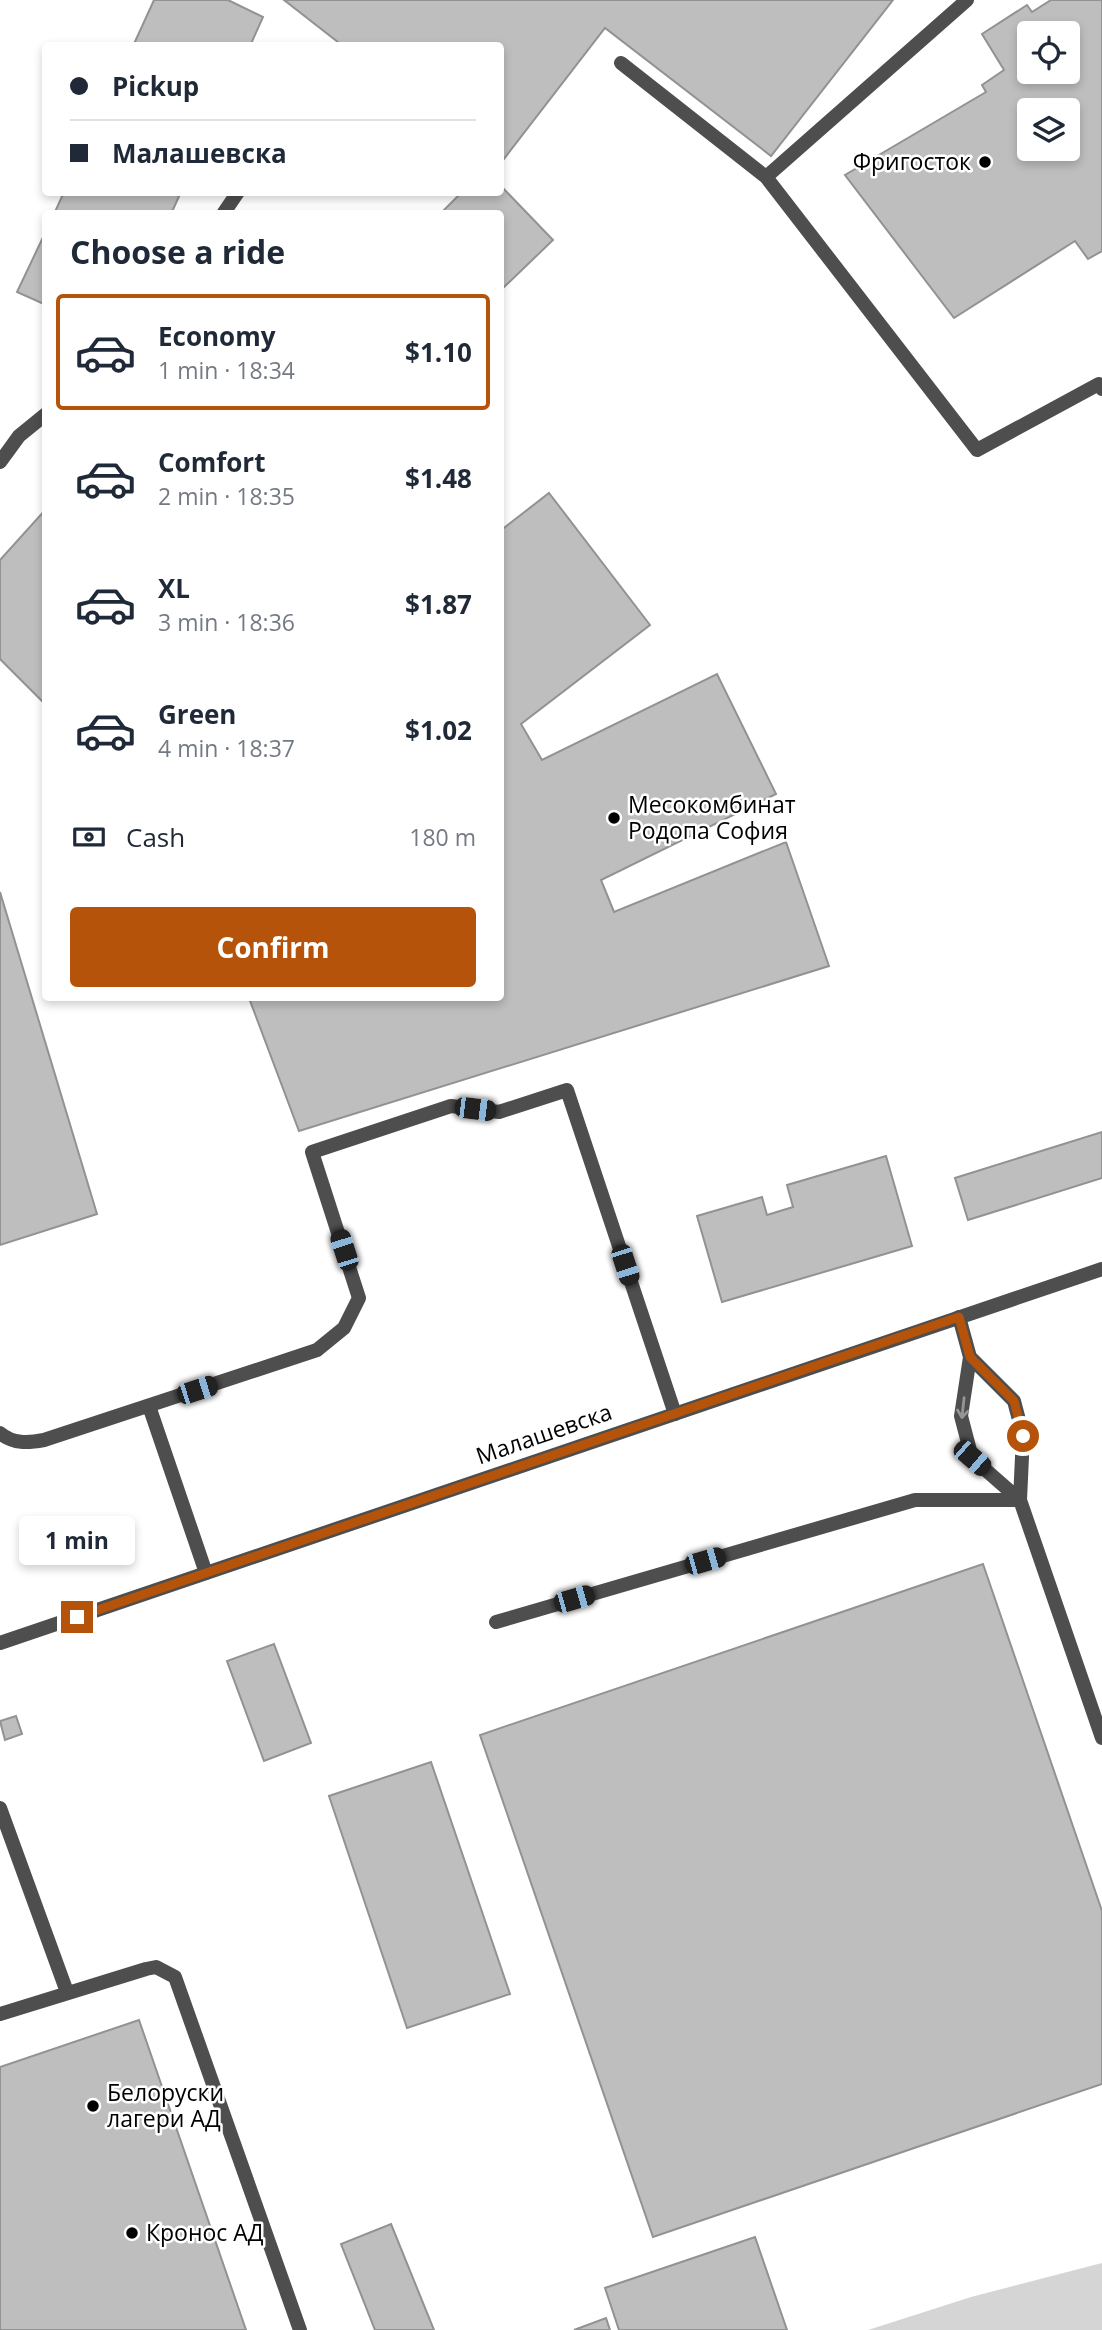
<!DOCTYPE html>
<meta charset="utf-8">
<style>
:root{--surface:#fff;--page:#f2f2f3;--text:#1f2937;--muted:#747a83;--line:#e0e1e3;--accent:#b45309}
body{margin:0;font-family:"Open Sans",sans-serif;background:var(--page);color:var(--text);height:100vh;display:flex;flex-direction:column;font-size:26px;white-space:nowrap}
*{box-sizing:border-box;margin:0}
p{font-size:23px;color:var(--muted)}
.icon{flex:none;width:38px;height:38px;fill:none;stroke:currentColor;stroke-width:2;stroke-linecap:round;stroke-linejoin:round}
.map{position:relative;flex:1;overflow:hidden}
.drawer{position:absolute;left:42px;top:210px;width:462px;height:791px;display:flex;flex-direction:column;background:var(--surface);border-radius:7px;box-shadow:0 4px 10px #0003}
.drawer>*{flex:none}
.top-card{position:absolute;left:42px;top:42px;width:462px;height:154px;border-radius:7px;box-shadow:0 4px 10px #0003;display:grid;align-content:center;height:154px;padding:0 28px;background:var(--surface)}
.fabs{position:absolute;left:1017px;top:21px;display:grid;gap:14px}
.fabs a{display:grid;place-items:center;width:63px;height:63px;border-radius:7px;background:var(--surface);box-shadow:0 4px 10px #0003;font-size:35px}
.end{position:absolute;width:32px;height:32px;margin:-16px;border:9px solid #b45309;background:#fff;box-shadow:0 0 0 4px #fff}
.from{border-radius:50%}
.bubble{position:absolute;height:49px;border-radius:7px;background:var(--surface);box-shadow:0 4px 10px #0003;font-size:23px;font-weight:700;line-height:49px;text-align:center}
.car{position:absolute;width:21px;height:42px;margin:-21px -10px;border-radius:9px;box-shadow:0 0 5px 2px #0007;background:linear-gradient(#222 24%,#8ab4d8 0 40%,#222 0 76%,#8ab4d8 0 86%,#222 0)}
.top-card b{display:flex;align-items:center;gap:24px;height:66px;font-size:26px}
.top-card b+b{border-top:2px solid var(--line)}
.top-card i{width:18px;height:18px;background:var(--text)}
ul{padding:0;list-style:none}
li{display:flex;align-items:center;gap:21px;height:116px;margin:0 14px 10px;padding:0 14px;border:4px solid transparent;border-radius:7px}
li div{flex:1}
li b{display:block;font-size:26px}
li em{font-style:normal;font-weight:700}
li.active{border-color:var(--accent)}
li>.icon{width:63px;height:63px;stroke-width:1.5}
h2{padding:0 28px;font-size:32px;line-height:84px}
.pay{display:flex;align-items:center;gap:18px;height:77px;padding:0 28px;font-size:26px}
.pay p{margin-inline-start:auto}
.action{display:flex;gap:14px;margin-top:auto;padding:14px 28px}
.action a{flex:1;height:80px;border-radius:7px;background:var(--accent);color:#fff;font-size:28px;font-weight:700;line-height:80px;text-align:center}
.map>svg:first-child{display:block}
.green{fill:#d5d5d5}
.building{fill:#bebebe;stroke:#929292;stroke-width:2;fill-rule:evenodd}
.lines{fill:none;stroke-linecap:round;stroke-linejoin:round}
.service{stroke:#4e4e4e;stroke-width:14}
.tertiary{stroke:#4e4e4e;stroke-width:14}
.oneway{stroke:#959595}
.route{stroke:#b45309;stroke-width:9}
.poi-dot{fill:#000;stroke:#fff;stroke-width:2.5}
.labels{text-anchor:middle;stroke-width:5;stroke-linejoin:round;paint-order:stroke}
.poi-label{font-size:23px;fill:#000;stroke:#fff;text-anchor:start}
.street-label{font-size:23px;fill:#000;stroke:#fff}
</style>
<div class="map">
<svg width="1102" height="2330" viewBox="0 0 1102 2330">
<rect width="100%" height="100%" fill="#fff"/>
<path class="green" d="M 1102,2263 L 1102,2330 L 868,2330 L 971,2297 Z"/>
<path class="building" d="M 154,0 L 228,0 L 263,17 L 250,46 L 133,46 Z
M 284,0 L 893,0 L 771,156 L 605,28 L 500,164 L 500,46 L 343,46 Z
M 1051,0 L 1102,0 L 1102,251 L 1088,259 L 1075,241 L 954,318 L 845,175 L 986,92 L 982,85 L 1004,70 L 982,34 L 1027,5 L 1032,12 ZM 1029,33 L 1068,33 L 1068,72 L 1029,72 ZM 1029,110 L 1068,110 L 1068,149 L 1029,149 Z
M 500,185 L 553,240 L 500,291 L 500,214 L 440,214 L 462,192 L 500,192 Z
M 64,192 L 181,192 L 171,214 L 54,214 Z
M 46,231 L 46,305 L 17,292 Z
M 549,493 L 650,625 L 521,724 L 542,760 L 717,674 L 776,794 L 601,880 L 614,912 L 786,842 L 829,966 L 299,1131 L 249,998 L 500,998 L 500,531 Z
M 46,509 L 46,705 L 0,659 L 0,560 Z
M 0,892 L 97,1214 L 0,1245 Z
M 1102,1132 L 1102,1178 L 968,1220 L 955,1178 Z
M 886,1156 L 912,1246 L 722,1302 L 697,1216 L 762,1197 L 767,1215 L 793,1207 L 787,1185 Z
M 983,1564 L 1102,1911 L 1102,2084 L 653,2237 L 480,1735 Z
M 274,1644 L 311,1743 L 264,1761 L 227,1661 Z
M 16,1716 L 22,1734 L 5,1740 L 0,1721 Z
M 431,1762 L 510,1994 L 407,2028 L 329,1796 Z
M 139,2020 L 246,2330 L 0,2330 L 0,2067 Z
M 391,2224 L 434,2330 L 375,2330 L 341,2244 Z
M 755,2237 L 787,2330 L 619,2330 L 605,2288 Z
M 606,2318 L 610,2330 L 574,2330 Z"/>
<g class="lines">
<path class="service" d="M 621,63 L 766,177 L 977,450 L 1099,384 L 1102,389
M 766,177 L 967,0
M 223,214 L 238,192
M 0,462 L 19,436 L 46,414
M 959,1317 L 970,1357 L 961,1416 L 972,1458 L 1020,1500
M 970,1357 L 1014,1401 L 1023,1435 L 1020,1500 L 1102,1738
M 149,1406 L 206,1573
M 0,1433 C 13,1444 28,1443 44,1440 L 317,1350 L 344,1328 L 359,1298 L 312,1152 L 451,1106 L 499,1112 L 567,1090 L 675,1414
M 496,1622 L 915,1500 L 1020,1500
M 0,1808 L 67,1992
M 0,2014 L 146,1969 L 156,1967 L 175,1977 L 300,2330"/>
<path class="tertiary" d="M 0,1643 L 1102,1269"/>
</g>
<defs><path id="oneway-shaft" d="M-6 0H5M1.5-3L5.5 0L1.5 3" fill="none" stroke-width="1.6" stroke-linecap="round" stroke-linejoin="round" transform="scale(1.75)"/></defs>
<use class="oneway" href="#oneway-shaft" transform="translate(963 1408) rotate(96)"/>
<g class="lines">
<path class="route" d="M 77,1617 L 959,1317 L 970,1357 L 1014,1401 L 1023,1436"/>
</g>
<g class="poi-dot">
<circle cx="985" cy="162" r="7"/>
<circle cx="614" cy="818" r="7"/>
<circle cx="93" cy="2106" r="7"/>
<circle cx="132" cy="2233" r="7"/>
</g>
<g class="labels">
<g class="poi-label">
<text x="971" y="170" text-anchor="end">Фригосток</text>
<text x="628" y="813">Месокомбинат<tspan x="628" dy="26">Родопа София</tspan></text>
<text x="107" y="2101">Белоруски<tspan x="107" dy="26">лагери АД</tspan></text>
<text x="146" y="2241">Кронос АД</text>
</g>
<g class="street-label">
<text transform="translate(544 1434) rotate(-19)" y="8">Малашевска</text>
</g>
</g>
</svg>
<div class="fabs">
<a><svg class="icon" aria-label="locate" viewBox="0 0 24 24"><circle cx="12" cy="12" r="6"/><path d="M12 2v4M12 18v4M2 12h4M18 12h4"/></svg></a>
<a><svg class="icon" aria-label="layers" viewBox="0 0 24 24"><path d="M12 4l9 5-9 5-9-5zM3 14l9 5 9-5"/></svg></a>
</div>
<i class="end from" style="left:1023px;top:1436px"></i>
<i class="end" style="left:77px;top:1617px"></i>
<div class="bubble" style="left:19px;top:1516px;width:116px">1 min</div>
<i class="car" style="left:475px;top:1109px;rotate:97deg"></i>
<i class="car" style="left:344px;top:1250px;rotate:342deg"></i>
<i class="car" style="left:625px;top:1265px;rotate:162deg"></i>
<i class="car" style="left:197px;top:1390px;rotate:72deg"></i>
<i class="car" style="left:972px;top:1458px;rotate:131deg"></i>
<i class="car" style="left:705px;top:1561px;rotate:74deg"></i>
<i class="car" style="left:574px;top:1599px;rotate:74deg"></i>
<div class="top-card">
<b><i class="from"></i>Pickup</b>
<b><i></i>Малашевска</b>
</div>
<section class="drawer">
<h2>Choose a ride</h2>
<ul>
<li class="active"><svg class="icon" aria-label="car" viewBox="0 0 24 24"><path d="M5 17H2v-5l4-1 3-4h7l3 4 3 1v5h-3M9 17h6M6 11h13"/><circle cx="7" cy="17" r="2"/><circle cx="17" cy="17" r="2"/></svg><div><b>Economy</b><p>1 min · 18:34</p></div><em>$1.10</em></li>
<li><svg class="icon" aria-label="car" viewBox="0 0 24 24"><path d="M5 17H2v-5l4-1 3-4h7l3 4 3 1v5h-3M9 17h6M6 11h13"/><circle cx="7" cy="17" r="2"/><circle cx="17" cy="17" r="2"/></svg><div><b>Comfort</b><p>2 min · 18:35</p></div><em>$1.48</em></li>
<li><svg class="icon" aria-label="car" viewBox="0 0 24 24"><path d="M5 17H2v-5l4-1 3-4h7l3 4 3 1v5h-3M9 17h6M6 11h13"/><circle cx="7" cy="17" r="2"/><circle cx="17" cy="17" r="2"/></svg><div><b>XL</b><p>3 min · 18:36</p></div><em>$1.87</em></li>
<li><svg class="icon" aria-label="car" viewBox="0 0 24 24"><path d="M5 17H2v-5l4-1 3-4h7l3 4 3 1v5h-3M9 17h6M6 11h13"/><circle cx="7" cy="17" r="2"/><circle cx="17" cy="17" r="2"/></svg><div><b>Green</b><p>4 min · 18:37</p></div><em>$1.02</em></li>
</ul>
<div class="pay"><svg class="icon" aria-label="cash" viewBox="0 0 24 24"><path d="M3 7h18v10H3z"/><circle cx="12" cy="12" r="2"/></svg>Cash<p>180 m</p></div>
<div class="action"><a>Confirm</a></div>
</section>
</div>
